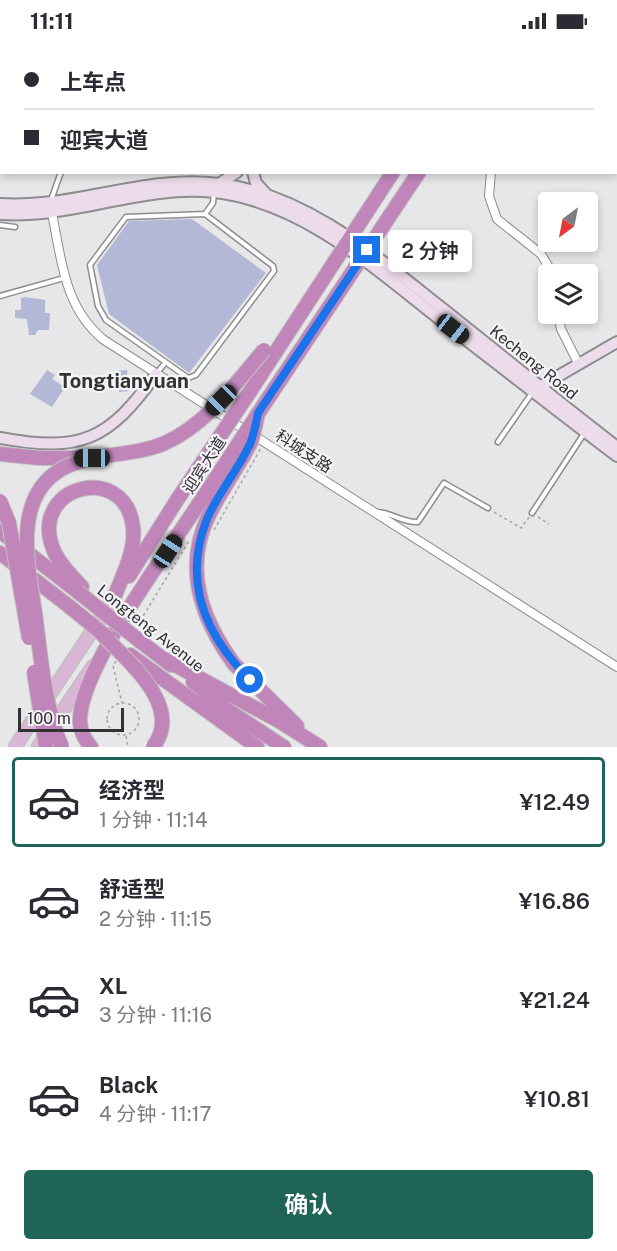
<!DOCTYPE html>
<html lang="zh">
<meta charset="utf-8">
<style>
:root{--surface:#fff;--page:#f7f7f7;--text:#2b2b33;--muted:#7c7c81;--line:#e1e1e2;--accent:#1f6456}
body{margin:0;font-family:"Public Sans","Noto Sans SC",sans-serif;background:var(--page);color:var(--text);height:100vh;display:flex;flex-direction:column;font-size:22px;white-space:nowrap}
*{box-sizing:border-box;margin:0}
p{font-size:20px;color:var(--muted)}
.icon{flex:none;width:33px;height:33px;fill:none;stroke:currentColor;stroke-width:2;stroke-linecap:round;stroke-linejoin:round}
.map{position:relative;height:705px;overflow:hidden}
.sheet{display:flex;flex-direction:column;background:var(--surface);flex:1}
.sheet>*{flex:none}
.banner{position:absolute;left:0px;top:0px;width:618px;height:132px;box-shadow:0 3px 9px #0003;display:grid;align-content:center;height:132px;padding:0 24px;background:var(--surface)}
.needle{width:39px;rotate:212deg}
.tools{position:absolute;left:538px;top:150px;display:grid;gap:12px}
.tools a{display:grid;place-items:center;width:60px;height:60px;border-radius:6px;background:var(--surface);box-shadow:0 3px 9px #0003;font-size:30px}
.scale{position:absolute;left:18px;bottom:15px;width:106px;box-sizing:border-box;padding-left:6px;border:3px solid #323133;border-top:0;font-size:16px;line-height:21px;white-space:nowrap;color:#323133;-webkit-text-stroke:4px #f4f3f6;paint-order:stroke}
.end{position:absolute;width:27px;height:27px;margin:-14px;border:8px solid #1a73e8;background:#fff;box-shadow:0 0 0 3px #fff}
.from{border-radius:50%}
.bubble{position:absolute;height:42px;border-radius:6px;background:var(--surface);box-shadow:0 3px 9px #0003;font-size:20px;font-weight:600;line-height:42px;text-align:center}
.car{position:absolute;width:18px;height:36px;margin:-18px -9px;border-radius:8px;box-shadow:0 0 4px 2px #0007;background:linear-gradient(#222 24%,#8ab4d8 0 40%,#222 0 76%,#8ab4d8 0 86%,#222 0)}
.banner b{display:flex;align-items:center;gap:21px;height:57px;font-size:22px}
.banner b+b{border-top:2px solid var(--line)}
.banner i{width:15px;height:15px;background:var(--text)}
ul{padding:10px 0 0;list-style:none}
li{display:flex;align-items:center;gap:18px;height:90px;margin:0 12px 9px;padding:0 12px;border:3px solid transparent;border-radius:6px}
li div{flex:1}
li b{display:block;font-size:22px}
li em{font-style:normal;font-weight:600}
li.active{border-color:var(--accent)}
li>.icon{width:54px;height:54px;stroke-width:1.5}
.cta{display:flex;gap:12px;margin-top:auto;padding:12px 24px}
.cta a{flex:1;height:69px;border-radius:6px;background:var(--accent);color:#fff;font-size:24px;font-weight:600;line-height:69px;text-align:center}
.status{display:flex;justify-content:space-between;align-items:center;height:42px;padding:0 30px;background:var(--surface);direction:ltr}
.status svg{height:16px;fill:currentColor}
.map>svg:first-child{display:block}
.building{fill:#b4b8d7}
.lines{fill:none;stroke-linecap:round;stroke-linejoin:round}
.secondary-tunnel{stroke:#c3c2c4;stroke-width:10;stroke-dasharray:10 5;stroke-linecap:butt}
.lane-casing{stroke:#8d8c8f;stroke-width:7}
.street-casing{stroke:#8d8c8f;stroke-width:10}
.secondary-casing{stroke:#8d8c8f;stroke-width:14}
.primary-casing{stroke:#c2c1c2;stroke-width:15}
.highway-casing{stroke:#c2c1c2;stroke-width:16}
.path{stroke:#a6a5a7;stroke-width:1.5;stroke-dasharray:3 3;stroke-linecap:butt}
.lane{stroke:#fff;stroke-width:4}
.street{stroke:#fff;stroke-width:8}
.secondary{stroke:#ecdbea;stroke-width:10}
.primary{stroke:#d9b6d5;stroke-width:12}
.highway{stroke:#c086b9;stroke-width:14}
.highway-bridge-casing{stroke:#c2c1c2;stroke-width:16;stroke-linecap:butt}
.highway-bridge{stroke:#c086b9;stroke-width:14}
.route{stroke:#1a73e8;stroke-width:8}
.labels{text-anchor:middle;stroke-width:4.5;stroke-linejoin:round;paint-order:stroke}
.street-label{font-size:16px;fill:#323133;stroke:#f4f3f6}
.quarter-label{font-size:20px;font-weight:bold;fill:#323133;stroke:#f4f3f6}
</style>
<div class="status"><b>11:11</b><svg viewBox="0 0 49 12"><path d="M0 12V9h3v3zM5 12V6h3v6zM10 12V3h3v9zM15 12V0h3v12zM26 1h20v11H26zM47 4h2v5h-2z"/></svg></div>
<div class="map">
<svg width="617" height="705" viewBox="0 0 617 705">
<rect width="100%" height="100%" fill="#e7e6e8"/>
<path class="building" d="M 192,177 L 266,231 L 189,331 L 109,272 L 97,223 L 129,179 Z
M 25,255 L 45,258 L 45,271 L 50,271 L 49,288 L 38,288 L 35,293 L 29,293 L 27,277 L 15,276 L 15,268 L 21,268 L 21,256 Z
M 47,328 L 55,333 L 52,337 L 65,345 L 52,365 L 30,352 Z
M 127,328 L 129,349 L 119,350 L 116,329 Z"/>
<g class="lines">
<path class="secondary-tunnel" d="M 306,2 L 306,0
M 316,2 L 317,0"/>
<defs>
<path id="lane" d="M 194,0 L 196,2
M 229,0 L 235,2
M 51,158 L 61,130
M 205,172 L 273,224 L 274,229 L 196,333 L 188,336 L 106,278 L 98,264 L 90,223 L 126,175 Z
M 205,172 L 213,161 L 214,151
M 0,183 L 15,185
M 0,254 L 64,236
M 156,332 L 165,321
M 498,400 L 532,351
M 376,470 C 392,470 402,481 418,480 L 444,441 L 488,466
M 532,471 L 585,390"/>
<path id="street" d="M 491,130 L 489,154 L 497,177 L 541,212 L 553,232
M 51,166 C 61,214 63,265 104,298 L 617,625
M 558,272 L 561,287 L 578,321"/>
<path id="secondary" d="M 515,2 L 516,0
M 526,2 L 527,0
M 253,130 L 256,141 L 267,153
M 219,142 L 237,130
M 0,162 C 74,167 145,132 220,142 C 307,153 377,215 443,267 C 501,313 558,360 617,405
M 0,172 C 73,177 142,142 215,150 C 307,161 382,233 452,287 C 507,329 561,372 617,414
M 541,344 L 617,300
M 0,396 C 81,411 109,398 156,332"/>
<path id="primary" d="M 15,705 L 114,556
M 38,705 L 93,624"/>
<path id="highway" d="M 477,2 L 478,0
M 505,2 L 506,0
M 251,348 L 393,130
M 267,358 L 419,130
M 0,412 L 39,416 L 90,416
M 0,489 L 78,550
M 0,511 L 70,565
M 129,534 L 177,458
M 82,545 C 72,534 60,523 54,509 C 26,444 125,418 133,485 C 136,509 122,534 114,556
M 141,600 L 171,623
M 130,613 L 257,705
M 164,617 L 279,679 L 320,705
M 234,622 L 297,684
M 193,640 L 226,667 L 284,705
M 91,705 C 85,698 81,691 80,681 C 77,631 165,513 194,469"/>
</defs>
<use href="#lane" class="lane-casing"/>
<use href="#street" class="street-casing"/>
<use href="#secondary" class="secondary-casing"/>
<use href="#primary" class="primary-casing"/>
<use href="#highway" class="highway-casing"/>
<path class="path" d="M 185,0 L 186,2
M 494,470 L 521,486 L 530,474
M 538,475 L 549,482
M 214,488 L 261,406
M 137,584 L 189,499
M 116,619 L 113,624 L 122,661
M107 677a16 16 0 1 1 32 0a16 16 0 1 1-32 0Z
M 126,694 L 128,705"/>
<use href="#lane" class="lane"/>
<use href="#street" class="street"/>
<use href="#secondary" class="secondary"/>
<use href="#primary" class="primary"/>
<use href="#highway" class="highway"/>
<defs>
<path id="highway-bridge" d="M 177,458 L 251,348
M 0,459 L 9,481 L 29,596
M 194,469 L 267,358
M 78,550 L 141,600
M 70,565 L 108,596
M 100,590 C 126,618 185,664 153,705
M 234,622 C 202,578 183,528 208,475 C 220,450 237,427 250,402 C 254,393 256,381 258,371
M 34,630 L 46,705
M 62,705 C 44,665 41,615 35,571 C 25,509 9,431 94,416 C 118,411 142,411 165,401 C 207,382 235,342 264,308"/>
</defs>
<use href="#highway-bridge" class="highway-bridge-casing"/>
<use href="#highway-bridge" class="highway-bridge"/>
</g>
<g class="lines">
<path class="route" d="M 250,638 C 206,594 182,540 207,477 C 218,451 238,428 250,402 C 254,393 256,381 258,371 L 367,208"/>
</g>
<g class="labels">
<g class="street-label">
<text transform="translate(534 320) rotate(39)" y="6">Kecheng Road</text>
<text transform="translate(304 409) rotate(33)" y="6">科城支路</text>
<text transform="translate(204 423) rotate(-57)" y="6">迎宾大道</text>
<text transform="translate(151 586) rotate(38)" y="6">Longteng Avenue</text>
</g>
<g class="quarter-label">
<text x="124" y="346">Tongtianyuan</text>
</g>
</g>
</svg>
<div class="tools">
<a><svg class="needle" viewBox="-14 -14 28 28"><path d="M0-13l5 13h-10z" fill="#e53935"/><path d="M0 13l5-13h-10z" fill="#7c7c81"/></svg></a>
<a><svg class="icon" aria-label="layers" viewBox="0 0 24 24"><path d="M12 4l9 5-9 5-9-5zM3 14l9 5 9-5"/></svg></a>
</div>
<div class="scale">100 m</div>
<i class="end from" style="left:250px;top:638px"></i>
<i class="end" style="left:367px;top:208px"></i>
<div class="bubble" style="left:388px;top:188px;width:84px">2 分钟</div>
<i class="car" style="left:453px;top:287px;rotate:128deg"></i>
<i class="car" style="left:221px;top:358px;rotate:225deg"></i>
<i class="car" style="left:92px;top:416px;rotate:270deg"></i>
<i class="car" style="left:168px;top:509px;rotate:33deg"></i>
<div class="banner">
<b><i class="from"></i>上车点</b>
<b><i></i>迎宾大道</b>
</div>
</div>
<section class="sheet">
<ul>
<li class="active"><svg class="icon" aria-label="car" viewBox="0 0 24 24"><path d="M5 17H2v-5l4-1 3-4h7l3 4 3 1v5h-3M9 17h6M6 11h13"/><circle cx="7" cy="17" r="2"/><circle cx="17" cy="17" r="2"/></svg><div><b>经济型</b><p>1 分钟 · 11:14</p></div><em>¥12.49</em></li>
<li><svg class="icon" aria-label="car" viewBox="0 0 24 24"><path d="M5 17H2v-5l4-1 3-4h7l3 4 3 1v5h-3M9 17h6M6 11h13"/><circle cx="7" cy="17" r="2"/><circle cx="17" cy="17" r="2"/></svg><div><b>舒适型</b><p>2 分钟 · 11:15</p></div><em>¥16.86</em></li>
<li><svg class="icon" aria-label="car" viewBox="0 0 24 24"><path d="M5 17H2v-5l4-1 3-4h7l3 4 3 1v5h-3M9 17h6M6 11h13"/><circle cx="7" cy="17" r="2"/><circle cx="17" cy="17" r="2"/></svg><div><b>XL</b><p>3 分钟 · 11:16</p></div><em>¥21.24</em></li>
<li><svg class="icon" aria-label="car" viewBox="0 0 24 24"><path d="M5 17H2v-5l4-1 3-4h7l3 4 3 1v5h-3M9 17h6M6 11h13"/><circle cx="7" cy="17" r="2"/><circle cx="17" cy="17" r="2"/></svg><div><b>Black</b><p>4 分钟 · 11:17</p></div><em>¥10.81</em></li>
</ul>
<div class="cta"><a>确认</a></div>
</section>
